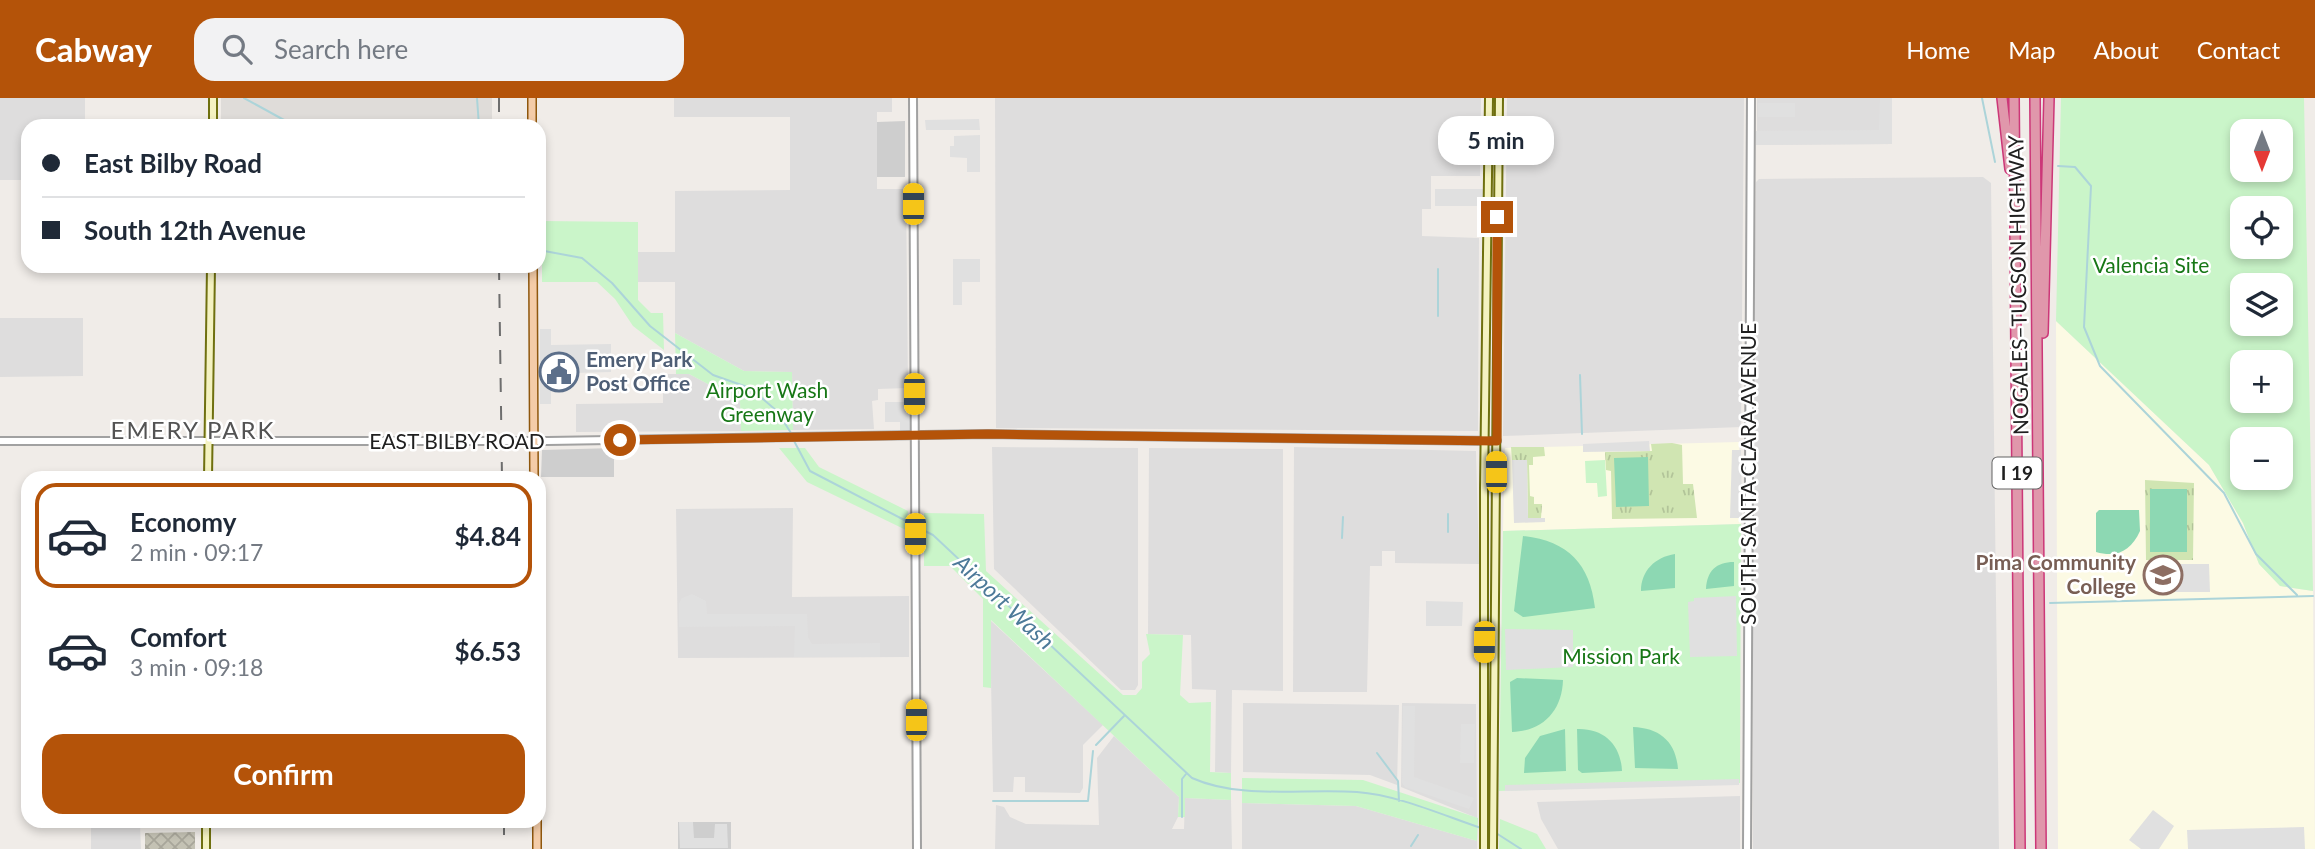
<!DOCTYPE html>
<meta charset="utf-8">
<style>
:root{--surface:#fff;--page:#f2f2f3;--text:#1f2937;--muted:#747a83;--line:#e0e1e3;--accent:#b45309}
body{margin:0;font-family:Lato,sans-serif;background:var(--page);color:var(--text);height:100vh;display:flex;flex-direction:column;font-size:26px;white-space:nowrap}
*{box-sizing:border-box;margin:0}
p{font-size:23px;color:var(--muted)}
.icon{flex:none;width:38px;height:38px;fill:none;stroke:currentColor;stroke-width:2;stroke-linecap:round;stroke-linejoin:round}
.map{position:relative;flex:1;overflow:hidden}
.sheet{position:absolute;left:21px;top:373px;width:525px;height:357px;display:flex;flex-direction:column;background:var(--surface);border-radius:21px;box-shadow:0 4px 10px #0003}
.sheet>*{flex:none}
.banner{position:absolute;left:21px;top:21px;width:525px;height:154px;border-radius:21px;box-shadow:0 4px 10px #0003;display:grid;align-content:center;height:154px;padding:0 21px;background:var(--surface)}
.needle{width:46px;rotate:180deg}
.controls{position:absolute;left:2230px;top:21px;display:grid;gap:14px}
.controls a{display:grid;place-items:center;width:63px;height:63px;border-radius:14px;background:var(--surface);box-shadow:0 4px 10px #0003;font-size:35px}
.end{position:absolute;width:32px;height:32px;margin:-16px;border:9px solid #b45309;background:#fff;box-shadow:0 0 0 4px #fff}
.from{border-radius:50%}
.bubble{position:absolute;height:49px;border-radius:21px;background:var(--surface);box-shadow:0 4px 10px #0003;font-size:23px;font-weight:700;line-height:49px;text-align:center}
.car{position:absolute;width:21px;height:42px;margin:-21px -10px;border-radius:9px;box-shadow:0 0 5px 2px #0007;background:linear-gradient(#f5c518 24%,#345 0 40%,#f5c518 0 76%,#345 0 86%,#f5c518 0)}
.banner b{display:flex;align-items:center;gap:24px;height:66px;font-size:26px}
.banner b+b{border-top:2px solid var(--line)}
.banner i{width:18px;height:18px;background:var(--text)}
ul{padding:12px 0 0;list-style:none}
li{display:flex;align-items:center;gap:21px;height:105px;margin:0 14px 10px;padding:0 7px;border:4px solid transparent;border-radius:21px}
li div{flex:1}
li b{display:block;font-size:26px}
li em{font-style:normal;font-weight:700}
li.selected{border-color:var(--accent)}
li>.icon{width:63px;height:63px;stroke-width:1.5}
.primary-button{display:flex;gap:14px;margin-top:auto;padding:14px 21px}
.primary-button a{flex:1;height:80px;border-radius:21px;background:var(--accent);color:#fff;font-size:28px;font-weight:700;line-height:80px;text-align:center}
header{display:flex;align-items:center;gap:42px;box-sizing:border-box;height:98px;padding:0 35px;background:var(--accent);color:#fff}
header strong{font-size:33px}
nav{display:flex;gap:38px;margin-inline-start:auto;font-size:24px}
.search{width:490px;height:63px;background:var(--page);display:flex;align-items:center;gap:18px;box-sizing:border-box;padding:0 24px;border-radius:21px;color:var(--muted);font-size:26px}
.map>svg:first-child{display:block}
.residential{fill:#dedddd}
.education{fill:#fcfae4}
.religious{fill:#cecece}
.airport{fill:#dfdcd9}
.construction{fill:url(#construction-cross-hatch)}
.grass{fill:url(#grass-tufts)}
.park{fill:#caf5c9;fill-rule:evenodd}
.pitch{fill:#8dd8b3}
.parking{fill:#e0e0e0}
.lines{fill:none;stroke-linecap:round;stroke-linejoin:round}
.stream{stroke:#acd4d9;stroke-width:2}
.tertiary-casing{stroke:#a1a1a1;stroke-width:10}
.secondary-casing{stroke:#6f700f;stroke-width:10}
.primary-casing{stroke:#8f570d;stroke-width:10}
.motorway-casing{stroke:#cc3778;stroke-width:12}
.tertiary{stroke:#fff;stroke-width:6}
.secondary{stroke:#f4f2c1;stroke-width:6}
.primary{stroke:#f4cca8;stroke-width:7}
.motorway{stroke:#e097ab;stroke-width:9}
.rail{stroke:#6e6e6e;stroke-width:2;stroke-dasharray:14 14;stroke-linecap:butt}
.route{stroke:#b45309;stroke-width:9}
.labels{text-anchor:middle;stroke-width:5;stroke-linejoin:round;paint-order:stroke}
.shield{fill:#fff;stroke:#636363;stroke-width:2}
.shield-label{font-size:19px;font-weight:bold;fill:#202020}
.park-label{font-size:21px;fill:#177716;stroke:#fff}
.street-label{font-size:21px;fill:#202020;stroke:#fff}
.service-label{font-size:21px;font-weight:bold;fill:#4e5e75;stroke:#fff;text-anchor:start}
.education-label{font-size:21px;font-weight:bold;fill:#785e54;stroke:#fff;text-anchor:end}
.water-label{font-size:23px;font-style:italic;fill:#4d7a99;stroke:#fff}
.quarter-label{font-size:24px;letter-spacing:2px;fill:#535353;stroke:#fff}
</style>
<header>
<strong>Cabway</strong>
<div class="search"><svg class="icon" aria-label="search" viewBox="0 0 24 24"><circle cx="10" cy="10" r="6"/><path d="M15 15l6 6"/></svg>Search here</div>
<nav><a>Home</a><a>Map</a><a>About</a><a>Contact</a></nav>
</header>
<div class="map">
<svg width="2315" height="751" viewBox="0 0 2315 751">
<defs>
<pattern id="construction-cross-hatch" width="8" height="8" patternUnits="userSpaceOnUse" patternTransform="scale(1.75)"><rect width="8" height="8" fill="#c4c2b4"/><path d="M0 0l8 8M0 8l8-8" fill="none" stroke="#a8a69a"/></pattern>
<pattern id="grass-tufts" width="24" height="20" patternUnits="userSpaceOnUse" patternTransform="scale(1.75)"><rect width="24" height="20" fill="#d0e5b2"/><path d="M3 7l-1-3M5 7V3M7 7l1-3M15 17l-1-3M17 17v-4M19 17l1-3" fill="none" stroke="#b2c499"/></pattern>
</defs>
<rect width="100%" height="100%" fill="#f0ece8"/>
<path class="residential" d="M 0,0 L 85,0 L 85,28 L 28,28 L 28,82 L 0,82 Z
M 674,0 L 892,0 L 892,14 L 877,14 L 877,91 L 906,91 L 908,290 L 878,291 L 878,302 L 872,303 L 874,331 L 793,332 L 792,274 L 744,273 L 675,235 L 675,184 L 638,184 L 638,154 L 675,154 L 675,93 L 790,92 L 790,19 L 674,19 Z
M 995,0 L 1481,0 L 1480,78 L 1431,78 L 1431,111 L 1422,111 L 1422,138 L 1479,140 L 1478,333 L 996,330 Z
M 1507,0 L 1744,0 L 1741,329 L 1503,338 Z
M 1757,0 L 1892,0 L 1892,46 L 1757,47 Z
M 1983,79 L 1991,85 L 1999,751 L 1753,751 L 1752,346 L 1756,84 L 1759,81 Z
M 0,220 L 83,220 L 83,278 L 0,279 Z
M 663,276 L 689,276 L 740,303 L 741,333 L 576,334 L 576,306 L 663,305 Z
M 992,349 L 1138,350 L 1138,587 L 1135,592 L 1121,592 L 994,471 Z
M 1294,349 L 1476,353 L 1479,466 L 1395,465 L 1395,453 L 1382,453 L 1382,468 L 1370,468 L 1367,594 L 1293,594 Z
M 1149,350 L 1283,351 L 1283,593 L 1232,592 L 1231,675 L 1215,674 L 1216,592 L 1192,591 L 1191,537 L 1148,536 Z
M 793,410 L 792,499 L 909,498 L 909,559 L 678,560 L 676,411 Z
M 990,522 L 1103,627 L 1083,647 L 1083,690 L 1080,695 L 1025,694 L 1025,679 L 1014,679 L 1013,694 L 993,694 Z
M 1243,605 L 1399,607 L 1397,687 L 1370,677 L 1243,674 Z
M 1402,605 L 1476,606 L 1477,720 L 1401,689 Z
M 1114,638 L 1179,699 L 1178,719 L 1172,731 L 1184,731 L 1185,700 L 1231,702 L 1232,751 L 995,751 L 996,707 L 1004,709 L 1010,719 L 1026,726 L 1099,727 L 1097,660 Z
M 1740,698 L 1740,751 L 1558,751 L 1541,721 L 1537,704 Z
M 1242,705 L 1356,708 L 1477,743 L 1477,751 L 1242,751 Z
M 91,727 L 140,727 L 141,751 L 91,751 Z"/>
<path class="education" d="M 2056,223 L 2209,367 L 2243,425 L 2259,466 L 2280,488 L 2313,493 L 2315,751 L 2058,751 Z
M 1739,344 L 1741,426 L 1503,433 L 1505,350 Z"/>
<path class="religious" d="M 905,23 L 905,79 L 877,79 L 877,24 Z
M 614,350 L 614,379 L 541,379 L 542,352 Z
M 678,724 L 731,724 L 731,751 L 678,751 Z"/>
<path class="airport" d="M 221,0 L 492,0 L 492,28 L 221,28 Z"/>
<path class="construction" d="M 195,734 L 195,751 L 145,751 L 145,735 Z"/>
<path class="grass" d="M 1672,345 L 1682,347 L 1683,386 L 1693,386 L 1697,420 L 1612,421 L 1611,373 L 1606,372 L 1605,354 L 1652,353 L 1651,346 Z
M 1511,349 L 1544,349 L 1545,358 L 1533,359 L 1533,367 L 1529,367 L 1530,398 L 1534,399 L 1534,406 L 1542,406 L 1541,420 L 1528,420 L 1527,362 L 1512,362 Z
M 2145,382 L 2194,385 L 2193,462 L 2146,462 Z"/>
<path class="park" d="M 2061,0 L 2304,0 L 2313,493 L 2280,488 L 2259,466 L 2243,425 L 2209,367 L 2056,223 ZM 2242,33 L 2280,33 L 2280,72 L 2242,72 ZM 2242,110 L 2280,110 L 2280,149 L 2242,149 ZM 2242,187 L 2280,187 L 2280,226 L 2242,226 ZM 2242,264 L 2280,264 L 2280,303 L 2242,303 ZM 2242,341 L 2280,341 L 2280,380 L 2242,380 Z
M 542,123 L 638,124 L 638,202 L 651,215 L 663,215 L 664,252 L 633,228 L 615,201 L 597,184 L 542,184 Z
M 675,235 L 744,273 L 792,274 L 793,332 L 741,333 L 740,303 L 689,276 L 676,276 Z
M 779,350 L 805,350 L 819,369 L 908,413 L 906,432 L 807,384 Z
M 1605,362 L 1607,398 L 1598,399 L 1597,385 L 1586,385 L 1585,363 Z
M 924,415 L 984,416 L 986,473 L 1123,597 L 1136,597 L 1142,590 L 1142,564 L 1150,556 L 1146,536 L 1183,537 L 1180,597 L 1189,605 L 1211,604 L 1210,674 L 1231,675 L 1231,702 L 1185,700 L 1185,719 L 1178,719 L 1179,699 L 991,522 L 991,590 L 983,589 L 983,501 L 950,468 L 924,468 Z
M 1741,426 L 1740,685 L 1499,693 L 1503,433 Z
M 1242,680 L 1363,682 L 1478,720 L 1477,743 L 1356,708 L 1242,705 Z
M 1500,721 L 1537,736 L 1546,751 L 1499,751 Z"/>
<path class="pitch" d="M 1648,359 L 1649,408 L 1616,409 L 1614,360 Z
M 2150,391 L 2187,391 L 2187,454 L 2150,454 Z
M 2099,412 L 2139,412 L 2140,433 C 2131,453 2117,460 2096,454 L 2096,415 Z
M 1523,438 C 1568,443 1590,466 1595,510 L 1523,519 L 1514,513 Z
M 1675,456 L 1675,490 L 1641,493 C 1641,473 1655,459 1675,456 Z
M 1734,464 L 1734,488 L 1706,491 C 1707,473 1716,464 1734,464 Z
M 1517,580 L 1563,582 C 1562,613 1543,633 1512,634 L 1510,584 Z
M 1633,629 C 1660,630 1676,644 1678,671 L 1635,670 Z
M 1565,631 L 1566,673 L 1524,675 L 1525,660 L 1540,638 Z
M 1577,631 C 1604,630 1621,647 1622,673 L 1582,675 L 1578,672 Z"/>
<path class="parking" d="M 1880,0 L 1892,0 L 1892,46 L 1756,47 L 1756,33 L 1879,32 Z
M 1758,5 L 1795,5 L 1795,19 L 1758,19 Z
M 979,21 L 980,32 L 926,32 L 925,22 Z
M 980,37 L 980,74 L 967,74 L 967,60 L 950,59 L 950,48 L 954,48 L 954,38 Z
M 1435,91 L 1483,91 L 1483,108 L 1435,108 Z
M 953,161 L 980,161 L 980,184 L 962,184 L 962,207 L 953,207 Z
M 540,231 L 551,231 L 551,247 L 611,246 L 611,274 L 574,275 L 574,260 L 551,261 L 551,306 L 540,306 Z
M 905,292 L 910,292 L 911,333 L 900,333 L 900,324 L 885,324 L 885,304 L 905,304 Z
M 1649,343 L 1650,353 L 1583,354 L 1583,346 Z
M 1732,352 L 1741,352 L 1742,420 L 1730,420 Z
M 1512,362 L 1527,362 L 1528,420 L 1545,420 L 1545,424 L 1514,425 Z
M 2173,466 L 2209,466 L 2210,494 L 2173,494 Z
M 692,496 L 706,503 L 707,516 L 807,516 L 808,539 L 812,546 L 880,545 L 880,559 L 794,559 L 795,528 L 679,529 L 679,506 L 682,500 Z
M 1736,498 L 1737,558 L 1690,559 L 1688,504 L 1694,503 L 1694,500 Z
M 1426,503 L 1463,504 L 1462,528 L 1426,528 Z
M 1505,531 L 1573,532 L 1573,569 L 1506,572 Z
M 1403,608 L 1415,608 L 1414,679 L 1474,700 L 1469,711 L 1405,689 L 1402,685 Z
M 1461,626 L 1475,626 L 1474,665 L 1460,665 Z
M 1739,681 L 1739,687 L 1505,693 L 1505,687 Z
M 2153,712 L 2174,728 L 2159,751 L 2141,751 L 2129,742 Z
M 679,724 L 693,724 L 694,740 L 714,740 L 715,726 L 727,726 L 728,750 L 680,750 Z
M 2304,729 L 2305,751 L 2188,751 L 2187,732 Z"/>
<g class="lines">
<path class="stream" d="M 244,0 L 295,28
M 477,0 L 479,28
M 1982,0 L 1995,64
M 2058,68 L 2075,69 L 2091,88 L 2084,229 L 2100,268 L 2224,395 L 2256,456 L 2297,497
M 539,152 L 582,160 L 612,185 L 650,228 L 713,277 L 750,290 L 777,313 L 791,335
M 1438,218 L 1438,171
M 1580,277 L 1582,336
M 793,341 L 810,373 L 912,426
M 1448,416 L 1448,434
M 917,429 L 933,437 L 1192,680 C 1241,702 1304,690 1357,694 C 1398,697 1442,717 1481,730
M 1342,440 L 1343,419
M 2050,505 L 2313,498
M 1096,647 L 1124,618
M 1377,655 L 1398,683 L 1399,703
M 993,703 L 1088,703 L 1093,653
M 1182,719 L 1182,681 L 1186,676
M 1496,735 L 1521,751
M 1411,748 L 1418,737"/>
<defs>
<path id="tertiary" d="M 913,0 L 917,751
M 0,343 L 548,343 L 988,336 L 1497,343
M 1747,751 L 1751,0"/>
<path id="secondary" d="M 213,28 L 213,0
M 208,380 L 211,168
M 206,751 L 206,723
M 1484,751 L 1484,390 L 1489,0
M 1493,751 L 1499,0"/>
<path id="primary" d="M 532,0 L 532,28
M 533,168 L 534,380
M 537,723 L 537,751"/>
<path id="motorway" d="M 2002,0 L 2010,71
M 2014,0 L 2020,751
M 2035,0 L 2041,751
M 2043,235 L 2049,0"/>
</defs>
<use href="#tertiary" class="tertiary-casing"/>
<use href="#secondary" class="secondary-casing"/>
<use href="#primary" class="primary-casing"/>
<use href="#motorway" class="motorway-casing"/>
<use href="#tertiary" class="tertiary"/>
<use href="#secondary" class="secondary"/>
<use href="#primary" class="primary"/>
<use href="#motorway" class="motorway"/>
<path class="rail" d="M 499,0 L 499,28
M 499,168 L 502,380
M 504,723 L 504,751"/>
</g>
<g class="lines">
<path class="route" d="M 620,342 L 988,336 L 1497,343 L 1497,119"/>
</g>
<defs>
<symbol id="civic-ring" viewBox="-11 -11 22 22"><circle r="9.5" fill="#fff" stroke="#5c6f8a" stroke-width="1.5"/><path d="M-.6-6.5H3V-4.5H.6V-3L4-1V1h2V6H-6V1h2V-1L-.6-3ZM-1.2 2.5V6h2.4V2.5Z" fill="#5c6f8a"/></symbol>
<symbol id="university-ring" viewBox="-11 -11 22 22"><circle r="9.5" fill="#fff" stroke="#8d6e63" stroke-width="1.5"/><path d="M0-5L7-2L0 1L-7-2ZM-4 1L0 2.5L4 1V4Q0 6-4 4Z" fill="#8d6e63"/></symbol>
</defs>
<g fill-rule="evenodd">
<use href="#civic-ring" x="537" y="252" width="44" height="44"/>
<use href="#university-ring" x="2141" y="455" width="44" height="44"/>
</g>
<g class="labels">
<rect class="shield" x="1992.5" y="359.5" width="49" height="31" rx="5"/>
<g class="shield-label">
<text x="2017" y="382">I 19</text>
</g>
<g class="park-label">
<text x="2151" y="175">Valencia Site</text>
<text x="767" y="300">Airport Wash<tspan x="767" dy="24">Greenway</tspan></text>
<text x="1621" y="566">Mission Park</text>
</g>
<g class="street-label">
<text transform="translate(2019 187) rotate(-91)" y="7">NOGALES–TUCSON HIGHWAY</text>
<text x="457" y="351">EAST BILBY ROAD</text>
<text transform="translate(1749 376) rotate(-90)" y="7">SOUTH SANTA CLARA AVENUE</text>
</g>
<g class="service-label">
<text x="586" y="269">Emery Park<tspan x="586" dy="24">Post Office</tspan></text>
</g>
<g class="education-label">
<text x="2136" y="472">Pima Community<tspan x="2136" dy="24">College</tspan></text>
</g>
<g class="water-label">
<text transform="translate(1004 504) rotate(43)" y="8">Airport Wash</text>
</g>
<g class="quarter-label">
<text x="193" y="341">EMERY PARK</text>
</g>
</g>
</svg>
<div class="controls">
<a><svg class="needle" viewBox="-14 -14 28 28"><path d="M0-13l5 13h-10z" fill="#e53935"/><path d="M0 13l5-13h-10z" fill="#747a83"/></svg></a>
<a><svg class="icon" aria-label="locate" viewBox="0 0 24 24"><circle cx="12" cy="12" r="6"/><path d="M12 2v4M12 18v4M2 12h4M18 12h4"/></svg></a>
<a><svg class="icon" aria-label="layers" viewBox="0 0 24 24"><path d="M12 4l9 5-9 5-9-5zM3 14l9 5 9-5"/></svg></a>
<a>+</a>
<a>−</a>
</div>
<i class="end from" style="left:620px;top:342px"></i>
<i class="end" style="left:1497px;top:119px"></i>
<div class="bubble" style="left:1438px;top:18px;width:116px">5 min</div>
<i class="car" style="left:913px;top:106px;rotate:0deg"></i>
<i class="car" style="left:914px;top:296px;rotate:180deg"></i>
<i class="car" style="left:1496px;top:374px;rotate:0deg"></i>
<i class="car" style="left:915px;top:436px;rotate:180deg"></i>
<i class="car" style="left:1484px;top:544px;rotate:181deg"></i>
<i class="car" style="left:916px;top:622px;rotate:0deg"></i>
<div class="banner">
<b><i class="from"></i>East Bilby Road</b>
<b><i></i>South 12th Avenue</b>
</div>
<section class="sheet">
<ul>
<li class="selected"><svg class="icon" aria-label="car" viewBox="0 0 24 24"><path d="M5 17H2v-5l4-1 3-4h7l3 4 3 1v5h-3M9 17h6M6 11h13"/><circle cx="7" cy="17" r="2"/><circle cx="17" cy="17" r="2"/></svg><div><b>Economy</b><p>2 min · 09:17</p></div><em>$4.84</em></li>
<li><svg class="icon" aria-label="car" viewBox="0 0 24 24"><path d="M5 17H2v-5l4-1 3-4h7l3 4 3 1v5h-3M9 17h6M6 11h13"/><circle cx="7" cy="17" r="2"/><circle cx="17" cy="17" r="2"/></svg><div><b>Comfort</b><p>3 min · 09:18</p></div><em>$6.53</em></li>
</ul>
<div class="primary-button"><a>Confirm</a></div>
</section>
</div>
